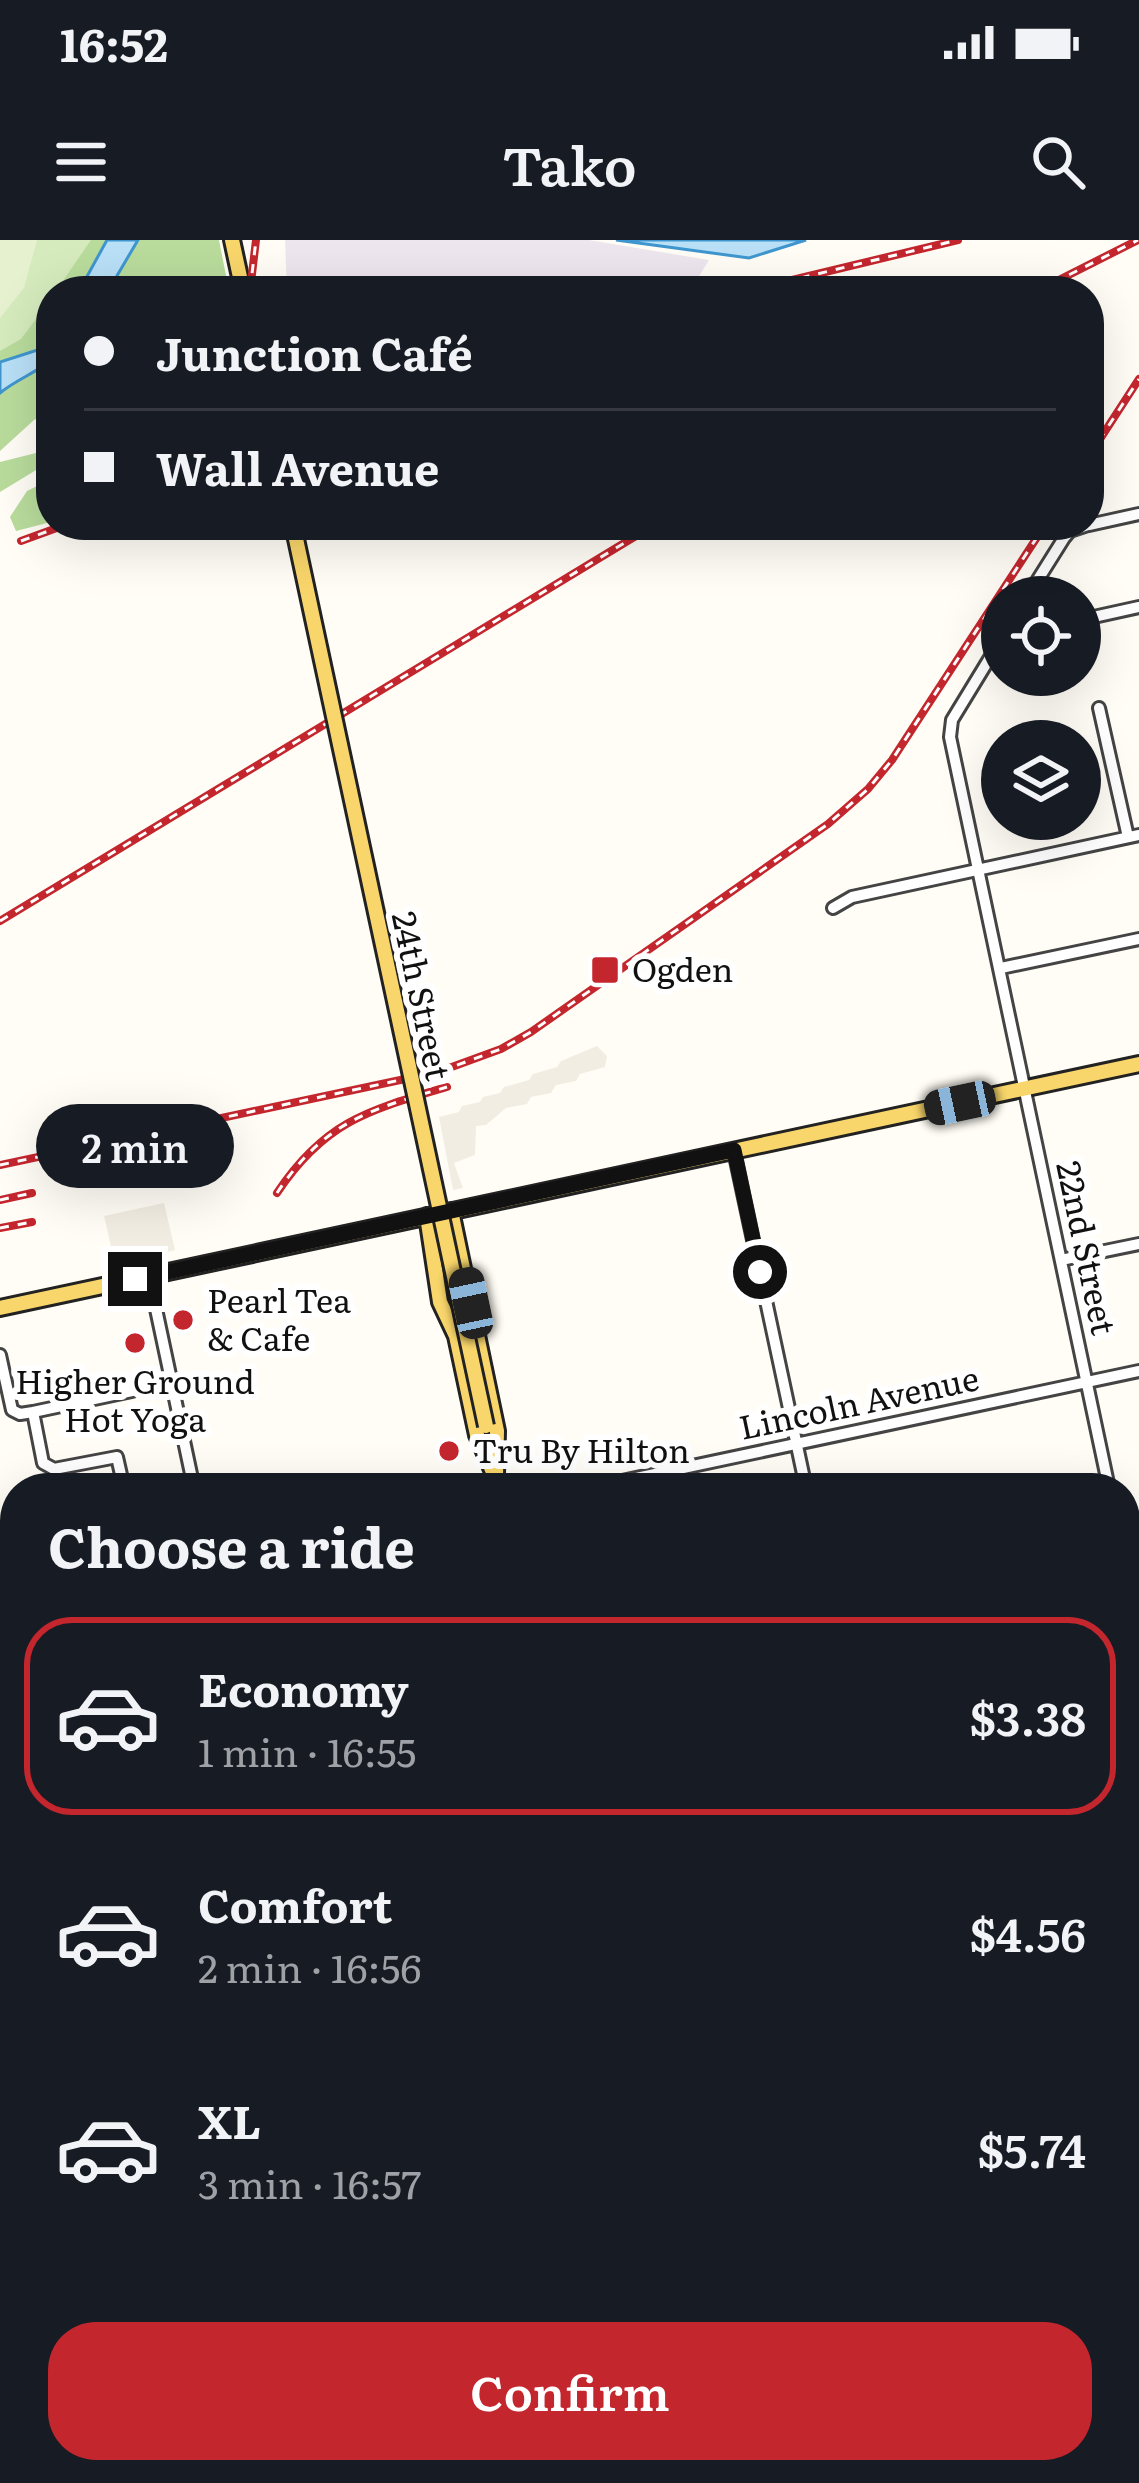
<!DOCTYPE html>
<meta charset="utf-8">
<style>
:root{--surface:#171b24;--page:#242831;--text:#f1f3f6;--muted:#9ea1a6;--line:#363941;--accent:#c4262e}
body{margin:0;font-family:Literata,serif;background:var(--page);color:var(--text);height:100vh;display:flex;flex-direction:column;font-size:45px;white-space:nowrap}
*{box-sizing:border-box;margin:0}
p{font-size:39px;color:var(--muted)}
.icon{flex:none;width:66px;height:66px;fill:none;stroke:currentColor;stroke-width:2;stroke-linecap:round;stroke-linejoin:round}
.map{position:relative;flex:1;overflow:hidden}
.sheet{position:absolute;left:0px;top:1233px;width:1140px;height:1011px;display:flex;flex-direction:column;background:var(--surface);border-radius:48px 48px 0 0;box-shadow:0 12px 48px #0002}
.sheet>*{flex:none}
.guide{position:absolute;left:36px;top:36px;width:1068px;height:264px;border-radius:48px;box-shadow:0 12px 48px #0002;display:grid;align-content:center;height:264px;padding:0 48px;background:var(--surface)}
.fabs{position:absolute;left:981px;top:336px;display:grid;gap:24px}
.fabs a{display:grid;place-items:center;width:120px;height:120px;border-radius:50%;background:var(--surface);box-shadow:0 12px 48px #0002;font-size:60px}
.end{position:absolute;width:54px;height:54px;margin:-27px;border:15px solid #111;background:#fff;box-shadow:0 0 0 6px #fff}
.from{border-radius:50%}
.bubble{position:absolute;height:84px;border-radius:42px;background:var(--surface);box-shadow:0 12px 48px #0002;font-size:39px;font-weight:600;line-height:84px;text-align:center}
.car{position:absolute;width:36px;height:72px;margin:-36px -18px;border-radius:15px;box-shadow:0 0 9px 3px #0007;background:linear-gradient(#222 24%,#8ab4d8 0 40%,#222 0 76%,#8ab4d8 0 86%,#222 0)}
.guide b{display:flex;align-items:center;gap:42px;height:114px;font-size:45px}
.guide b+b{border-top:3px solid var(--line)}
.guide i{width:30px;height:30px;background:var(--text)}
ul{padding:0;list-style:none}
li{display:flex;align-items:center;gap:36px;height:198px;margin:0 24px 18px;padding:0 24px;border:6px solid transparent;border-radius:48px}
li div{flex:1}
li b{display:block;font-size:45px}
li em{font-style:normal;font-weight:600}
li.selected{border-color:var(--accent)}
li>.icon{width:108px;height:108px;stroke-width:1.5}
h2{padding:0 48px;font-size:54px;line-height:144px}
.primary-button{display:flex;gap:24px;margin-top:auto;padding:24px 48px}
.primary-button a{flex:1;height:138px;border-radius:48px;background:var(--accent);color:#fff;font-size:48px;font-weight:600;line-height:138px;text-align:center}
.status{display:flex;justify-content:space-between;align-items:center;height:84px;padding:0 60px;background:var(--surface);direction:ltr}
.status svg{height:33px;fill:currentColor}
header{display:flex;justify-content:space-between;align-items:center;height:156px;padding:0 48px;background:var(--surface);font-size:54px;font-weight:600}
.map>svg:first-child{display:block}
.industrial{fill:#eee6ef}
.green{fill:#d5ebbd}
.forest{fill:#b9dc9c}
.pitch{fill:#e6f2cf}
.plaza{fill:#f1ede2}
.water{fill:#b9e0f7;stroke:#3f96cf;stroke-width:3}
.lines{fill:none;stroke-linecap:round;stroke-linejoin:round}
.minor-casing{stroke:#444;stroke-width:16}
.major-casing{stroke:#222;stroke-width:20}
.minor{stroke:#fff;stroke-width:10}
.major{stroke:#f9d66b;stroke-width:14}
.rail-casing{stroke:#c4262e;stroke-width:8}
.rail{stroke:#fff;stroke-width:3;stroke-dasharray:9;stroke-linecap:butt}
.major-bridge-casing{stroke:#222;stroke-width:20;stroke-linecap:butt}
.major-bridge{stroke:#f9d66b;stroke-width:14}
.route{stroke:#111;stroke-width:15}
.poi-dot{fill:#c4262e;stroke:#fff;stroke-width:4.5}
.labels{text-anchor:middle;stroke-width:12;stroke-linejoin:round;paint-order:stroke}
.poi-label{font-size:33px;fill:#111;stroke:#fff;text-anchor:start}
.street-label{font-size:33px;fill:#111;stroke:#fff}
</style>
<div class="status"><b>16:52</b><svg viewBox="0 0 49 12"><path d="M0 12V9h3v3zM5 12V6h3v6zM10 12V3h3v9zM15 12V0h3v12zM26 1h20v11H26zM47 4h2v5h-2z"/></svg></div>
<header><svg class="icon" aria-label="menu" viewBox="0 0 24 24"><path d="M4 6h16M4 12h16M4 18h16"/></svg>Tako<svg class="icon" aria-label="search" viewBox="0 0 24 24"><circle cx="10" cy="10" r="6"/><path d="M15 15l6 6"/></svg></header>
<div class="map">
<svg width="1139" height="2243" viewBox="0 0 1139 2243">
<rect width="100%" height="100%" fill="#fffdf5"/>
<path class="industrial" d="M 285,0 L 589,0 L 709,20 L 690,51 L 287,51 Z"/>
<path class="green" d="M 0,0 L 107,0 L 79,51 L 51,51 L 51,99 L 0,122 Z"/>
<path class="forest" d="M 91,0 L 107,0 L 79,51 L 56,51 Z
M 138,0 L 219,0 L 229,51 L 108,51 Z
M 51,59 L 51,99 L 47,107 L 0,122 L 0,111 L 21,99 Z
M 51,120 L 51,171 L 34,180 L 0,211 L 0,153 C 17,139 36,134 51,120 Z
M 51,203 L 51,221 L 0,252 L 0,222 L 44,211 Z
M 51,239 L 51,282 L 16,291 L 10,277 L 27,251 Z"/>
<path class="pitch" d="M 0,0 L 37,0 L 24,48 L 0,78 Z"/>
<path class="plaza" d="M 597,806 L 607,816 L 605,827 L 580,834 L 576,841 L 556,845 L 551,853 L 531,857 L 527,864 L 506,868 L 486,885 L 476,886 L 475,915 L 454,923 L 463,948 L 453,950 L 439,877 L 459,872 L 462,866 L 480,862 L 483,857 L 500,853 L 504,847 L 529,840 L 533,834 L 557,827 L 561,821 Z
M 164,963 L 175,1010 L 115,1024 L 104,976 Z"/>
<path class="water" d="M 107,0 L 138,0 L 108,51 L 79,51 Z
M 616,0 L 806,0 L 749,18 Z
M 51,99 L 51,120 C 36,133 17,139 0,153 L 0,122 L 47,107 Z"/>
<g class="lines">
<defs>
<path id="minor" d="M 1089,285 L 1139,274
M 1027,357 L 1064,298 L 1070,291 L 1088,285
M 1080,380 L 1139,367
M 1002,398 L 952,480 L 950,497 L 1109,1248
M 1099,468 L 1128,597
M 833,668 L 852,657 L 1139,595
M 1001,728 L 1139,699
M 734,911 L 806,1248
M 1061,1020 L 1139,1004
M 149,1036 L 194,1248
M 0,1115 L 12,1170 L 20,1174 L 33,1172 L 43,1223 L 54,1229 L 117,1217 L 124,1248
M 33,1172 L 132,1151
M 589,1248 L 1139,1131
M 1125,1322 L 1139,1388
M 0,1375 L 15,1371
M 1125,1438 L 1139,1435
M 1125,1622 L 1139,1620
M 0,1679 L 15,1676
M 0,1770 L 15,1841
M 1125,1935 L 1139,1932
M 1125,2063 L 1139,2060
M 97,2229 L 100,2243
M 405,2229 L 408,2243
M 709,2229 L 712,2243
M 1015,2229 L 1018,2243
M 275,2243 L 338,2229
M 1101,2243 L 1106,2242"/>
<path id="major" d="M 232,0 L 243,51
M 451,971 L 497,1191 L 496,1234
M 427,976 L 440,1062 L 456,1096 L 477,1195 L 496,1239
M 0,1068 L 1139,824
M 1125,1759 L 1139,1752
M 0,1992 L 15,1988"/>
</defs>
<use href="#minor" class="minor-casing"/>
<use href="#major" class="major-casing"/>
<use href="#minor" class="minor"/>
<use href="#major" class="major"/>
<defs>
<path id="rail" d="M 604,47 L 708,51 L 763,47 L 958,0
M 250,51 L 256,0
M 1037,51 L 1138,0
M 1089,216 L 1139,139
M 21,301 L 65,285
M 0,681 L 654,285
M 0,925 L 438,832 L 501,809 L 531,792 L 828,584 L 868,549 L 892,520 L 1045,285
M 277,953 C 325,881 369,870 447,847
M 0,960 L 32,953
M 0,988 L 32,982"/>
</defs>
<use href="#rail" class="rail-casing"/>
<use href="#rail" class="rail"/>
<defs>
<path id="major-bridge" d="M 293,285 L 486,1186"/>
</defs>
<use href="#major-bridge" class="major-bridge-casing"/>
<use href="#major-bridge" class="major-bridge"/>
</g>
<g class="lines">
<path class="route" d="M 135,1039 L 734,910 L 760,1032"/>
</g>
<g class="poi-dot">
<rect x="590" y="715" width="30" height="30" rx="6"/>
<circle cx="183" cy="1080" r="12"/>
<circle cx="135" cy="1103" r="12"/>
<circle cx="449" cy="1211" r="12"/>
</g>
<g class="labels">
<g class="poi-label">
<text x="632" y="742">Ogden</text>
<text x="207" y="1073">Pearl Tea<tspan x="207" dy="38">&amp; Cafe</tspan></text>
<text x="135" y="1154" text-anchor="middle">Higher Ground<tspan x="135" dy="38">Hot Yoga</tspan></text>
<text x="473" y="1223">Tru By Hilton</text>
</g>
<g class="street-label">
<text transform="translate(421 756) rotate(78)" y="12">24th Street</text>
<text transform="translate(1086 1008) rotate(78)" y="12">22nd Street</text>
<text transform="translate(859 1163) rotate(-12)" y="12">Lincoln Avenue</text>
</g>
</g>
</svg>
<div class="fabs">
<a><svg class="icon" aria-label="locate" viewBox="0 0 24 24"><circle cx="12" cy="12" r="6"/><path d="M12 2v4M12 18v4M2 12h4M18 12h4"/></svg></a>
<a><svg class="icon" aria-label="layers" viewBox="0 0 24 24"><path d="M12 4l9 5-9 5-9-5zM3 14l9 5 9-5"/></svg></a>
</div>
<i class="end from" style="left:760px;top:1032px"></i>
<i class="end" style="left:135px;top:1039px"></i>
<div class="bubble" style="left:36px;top:864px;width:198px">2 min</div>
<i class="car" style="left:960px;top:863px;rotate:258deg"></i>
<i class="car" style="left:471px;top:1063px;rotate:348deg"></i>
<div class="guide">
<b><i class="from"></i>Junction Café</b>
<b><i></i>Wall Avenue</b>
</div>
<section class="sheet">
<h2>Choose a ride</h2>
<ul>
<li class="selected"><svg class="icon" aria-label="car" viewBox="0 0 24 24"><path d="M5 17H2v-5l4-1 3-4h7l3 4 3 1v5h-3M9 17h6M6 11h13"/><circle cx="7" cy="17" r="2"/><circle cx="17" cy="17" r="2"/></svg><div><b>Economy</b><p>1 min · 16:55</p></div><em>$3.38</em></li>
<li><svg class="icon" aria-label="car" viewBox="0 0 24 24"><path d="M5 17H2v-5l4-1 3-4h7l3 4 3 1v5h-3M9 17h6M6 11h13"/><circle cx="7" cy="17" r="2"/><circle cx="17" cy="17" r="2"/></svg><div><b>Comfort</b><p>2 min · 16:56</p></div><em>$4.56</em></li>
<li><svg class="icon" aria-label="car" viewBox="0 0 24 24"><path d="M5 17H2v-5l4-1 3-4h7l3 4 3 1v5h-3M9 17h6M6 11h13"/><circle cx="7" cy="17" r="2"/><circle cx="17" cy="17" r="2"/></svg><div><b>XL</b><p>3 min · 16:57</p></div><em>$5.74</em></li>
</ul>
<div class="primary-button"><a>Confirm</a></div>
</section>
</div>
